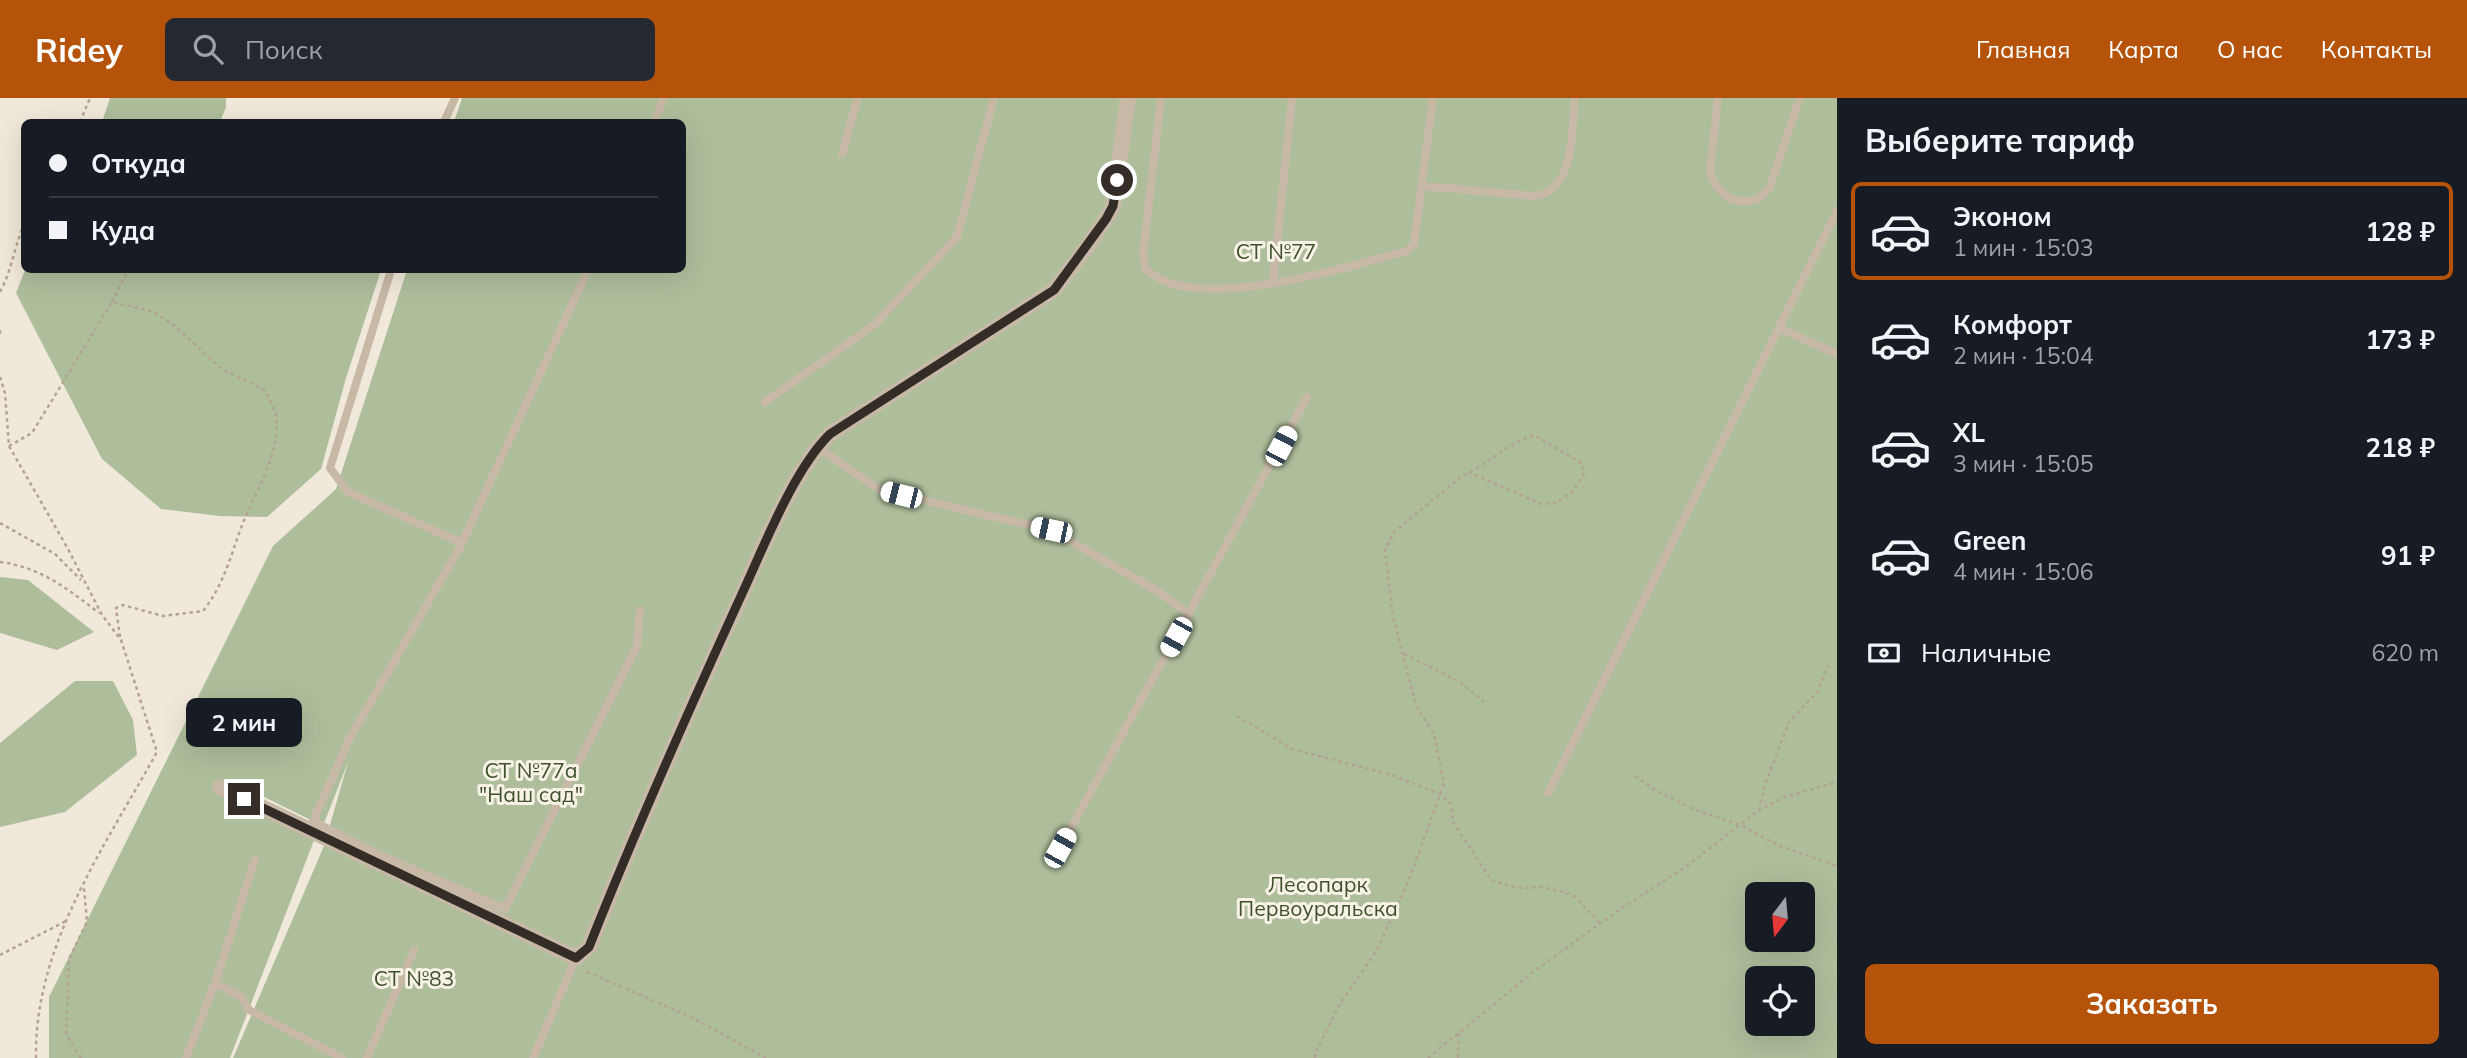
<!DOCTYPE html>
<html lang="ru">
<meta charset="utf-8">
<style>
:root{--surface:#171b24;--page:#242831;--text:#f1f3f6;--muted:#9ea1a6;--line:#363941;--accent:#b45309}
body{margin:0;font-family:Mulish,sans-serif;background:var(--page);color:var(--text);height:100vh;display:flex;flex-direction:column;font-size:26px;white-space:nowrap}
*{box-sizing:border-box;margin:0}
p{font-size:23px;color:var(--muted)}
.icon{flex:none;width:38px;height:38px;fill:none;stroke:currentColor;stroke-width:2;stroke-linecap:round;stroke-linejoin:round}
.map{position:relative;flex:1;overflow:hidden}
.drawer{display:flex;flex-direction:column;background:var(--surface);width:630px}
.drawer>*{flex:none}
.banner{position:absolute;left:21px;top:21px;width:665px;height:154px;border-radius:10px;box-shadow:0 7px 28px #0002;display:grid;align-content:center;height:154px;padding:0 28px;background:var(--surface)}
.needle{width:46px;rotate:196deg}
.tools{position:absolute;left:1745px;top:784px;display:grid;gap:14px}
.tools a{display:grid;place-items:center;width:70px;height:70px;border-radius:10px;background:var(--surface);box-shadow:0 7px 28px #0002;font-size:35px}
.end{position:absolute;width:32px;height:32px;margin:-16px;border:9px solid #342c27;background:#fff;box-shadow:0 0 0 4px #fff}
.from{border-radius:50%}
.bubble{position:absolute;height:49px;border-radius:10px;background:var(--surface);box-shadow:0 7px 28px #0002;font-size:23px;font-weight:700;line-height:49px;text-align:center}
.car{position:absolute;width:21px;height:42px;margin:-21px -10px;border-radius:9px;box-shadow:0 0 5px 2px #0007;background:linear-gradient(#fff 24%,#345 0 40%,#fff 0 76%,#345 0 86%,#fff 0)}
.banner b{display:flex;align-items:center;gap:24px;height:66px;font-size:26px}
.banner b+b{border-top:2px solid var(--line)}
.banner i{width:18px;height:18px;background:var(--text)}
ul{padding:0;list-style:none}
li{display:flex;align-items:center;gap:21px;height:98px;margin:0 14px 10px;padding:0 14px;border:4px solid transparent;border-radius:10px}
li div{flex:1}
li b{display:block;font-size:26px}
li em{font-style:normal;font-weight:700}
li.on{border-color:var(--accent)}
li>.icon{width:63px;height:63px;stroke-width:1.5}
h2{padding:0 28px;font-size:32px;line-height:84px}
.pay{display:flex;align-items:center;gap:18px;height:77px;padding:0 28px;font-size:26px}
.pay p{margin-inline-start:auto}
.action{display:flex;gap:14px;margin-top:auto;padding:14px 28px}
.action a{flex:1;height:80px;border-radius:10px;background:var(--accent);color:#fff;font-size:28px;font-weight:700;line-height:80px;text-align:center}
header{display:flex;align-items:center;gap:42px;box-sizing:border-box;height:98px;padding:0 35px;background:var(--accent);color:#fff}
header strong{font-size:33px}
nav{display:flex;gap:38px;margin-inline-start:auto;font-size:24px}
.search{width:490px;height:63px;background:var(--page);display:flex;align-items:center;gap:18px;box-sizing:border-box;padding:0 24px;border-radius:10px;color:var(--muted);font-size:26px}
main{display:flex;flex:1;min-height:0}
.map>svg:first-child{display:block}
.green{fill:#aebe9b;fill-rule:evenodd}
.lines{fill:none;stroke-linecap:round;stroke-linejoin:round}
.path{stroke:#b3a391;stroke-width:2.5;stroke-dasharray:3.5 3.5;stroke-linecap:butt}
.lane{stroke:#c7b9a6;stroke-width:8}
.street{stroke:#c7b9a6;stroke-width:16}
.route{stroke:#342c27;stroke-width:9}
.labels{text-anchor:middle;stroke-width:6;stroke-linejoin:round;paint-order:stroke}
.park-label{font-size:21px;fill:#3f512c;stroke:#f8f2e6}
</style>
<header>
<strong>Ridey</strong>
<div class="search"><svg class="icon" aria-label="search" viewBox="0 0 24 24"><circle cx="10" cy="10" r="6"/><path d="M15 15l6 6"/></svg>Поиск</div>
<nav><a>Главная</a><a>Карта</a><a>О нас</a><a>Контакты</a></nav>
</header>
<main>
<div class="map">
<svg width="1837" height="960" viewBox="0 0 1837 960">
<rect width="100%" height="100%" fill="#f0e8da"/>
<path class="green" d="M 110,0 L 226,0 L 226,9 L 220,24 L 102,24 Z
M 462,0 L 1122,0 L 1107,107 L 1064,172 L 1077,175 L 1116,110 L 1131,0 L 1837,0 L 1837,960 L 233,960 L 324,748 L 348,664 L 323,728 L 238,686 L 234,691 L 318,732 L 230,960 L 49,960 L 49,899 L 273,448 L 336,391 L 407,172 L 682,172 L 682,24 L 454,24 ZM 1757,796 L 1802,796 L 1802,842 L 1757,842 ZM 1757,880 L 1802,880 L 1802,926 L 1757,926 Z
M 25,172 L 381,172 L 346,280 L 321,371 L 267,419 L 220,418 L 161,411 L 102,361 L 16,195 Z
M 0,479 L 28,482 L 94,534 L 57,552 L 0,535 Z
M 75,583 L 113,583 L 133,622 L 137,657 L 65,714 L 0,729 L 0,645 Z"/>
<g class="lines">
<path class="path" d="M 80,24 L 90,0
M 0,194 C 12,172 14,149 24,127
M 112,204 L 128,172
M 0,232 L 0,238
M 0,279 L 5,295 L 9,348 L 68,451 L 102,517 L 121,542 L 157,654 C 105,748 34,848 36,960
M 9,348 L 32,335 L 112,204 L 154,214 L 175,228 L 223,272 L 265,292 C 268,299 274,309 276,317 C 282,353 253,398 241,430 C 230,460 223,488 203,513 L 163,518 L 123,507 L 116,510 L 120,539
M 0,425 L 55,456 L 81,482
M 0,464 C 40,469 68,491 99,515
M 1404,556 L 1460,584 L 1484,604
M 1237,618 L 1292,651 L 1389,676 L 1440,696 L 1451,706 L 1453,724 L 1491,782 L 1517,790 L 1543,789 L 1573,797 L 1600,825
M 1635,678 L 1657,693 L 1691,710 L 1740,727 L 1780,748 L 1837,768
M 1759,712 L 1766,684 L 1789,624 L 1818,593 L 1828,567
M 0,857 L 68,822
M 587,874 L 689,918 L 766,960
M 81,960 L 66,937 L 69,861 L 87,824 L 84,790
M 1315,960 L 1316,953 L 1341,904 L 1377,852 L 1408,784 L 1444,686 L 1434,636 L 1416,607 L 1393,519 L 1385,452 L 1394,434 L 1462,378 C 1488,366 1507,346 1534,337 L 1583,366 L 1583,378 L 1572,394 L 1556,405 L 1541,406 L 1469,374
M 1428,960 L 1537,871 L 1619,812 L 1687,768 L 1759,712 L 1785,699 L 1837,684
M 1458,960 L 1459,935"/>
<path class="lane" d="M 1161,0 L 1143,157 L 1145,170 C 1191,219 1349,168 1407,153 L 1414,146 L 1433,0
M 1718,0 L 1710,72 C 1716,102 1750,116 1770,89 L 1800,0
M 444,24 L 455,0
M 654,24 L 664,0
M 842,56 L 858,0
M 1423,88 L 1534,98 C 1576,93 1571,33 1575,0
M 391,172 L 330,370 L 348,394 L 462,445
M 588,172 L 460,449 L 350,640 L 313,723 L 382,758 L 505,811 L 637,548 L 640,512
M 1273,184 L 1292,0
M 1779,230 L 1837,256
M 765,304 L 874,227 L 957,139 L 994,0
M 817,349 L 880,392 L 1051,432 L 1159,494 L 1189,516
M 1548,695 L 1837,113
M 1060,750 L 1307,299
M 215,885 L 242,899 L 249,912 L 342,960
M 186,960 L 215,885 L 255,762
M 367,960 L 414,852
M 533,960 L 576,860"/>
<path class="street" d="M 220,689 L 576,860 L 589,849 C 636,732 686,618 739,503 C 761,454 793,373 830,336 L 1054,192 L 1090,145 L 1113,109 L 1128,0"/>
</g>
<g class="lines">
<path class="route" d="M 244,701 L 576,860 L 589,849 C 636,730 688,614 741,498 C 763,451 793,372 830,336 L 1054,192 L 1106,121 L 1113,108 L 1117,82"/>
</g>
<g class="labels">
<g class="park-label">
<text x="1276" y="161">СТ №77</text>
<text x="531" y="680">СТ №77а<tspan x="531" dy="24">"Наш сад"</tspan></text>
<text x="1318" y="794">Лесопарк<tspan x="1318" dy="24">Первоуральска</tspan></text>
<text x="414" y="888">СТ №83</text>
</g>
</g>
</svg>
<div class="tools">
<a><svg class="needle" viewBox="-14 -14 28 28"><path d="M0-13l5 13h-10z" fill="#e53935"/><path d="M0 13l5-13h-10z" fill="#9ea1a6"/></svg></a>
<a><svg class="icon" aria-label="locate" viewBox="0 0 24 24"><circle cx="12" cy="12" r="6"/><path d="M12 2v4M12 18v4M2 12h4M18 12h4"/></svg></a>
</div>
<i class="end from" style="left:1117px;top:82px"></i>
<i class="end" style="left:244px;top:701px"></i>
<div class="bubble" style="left:186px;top:600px;width:116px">2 мин</div>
<i class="car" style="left:1281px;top:348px;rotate:28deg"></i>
<i class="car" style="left:901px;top:397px;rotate:284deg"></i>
<i class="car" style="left:1051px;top:432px;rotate:282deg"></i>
<i class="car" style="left:1176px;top:539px;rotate:209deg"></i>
<i class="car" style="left:1060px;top:750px;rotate:29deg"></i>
<div class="banner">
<b><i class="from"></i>Откуда</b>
<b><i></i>Куда</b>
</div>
</div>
<section class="drawer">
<h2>Выберите тариф</h2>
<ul>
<li class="on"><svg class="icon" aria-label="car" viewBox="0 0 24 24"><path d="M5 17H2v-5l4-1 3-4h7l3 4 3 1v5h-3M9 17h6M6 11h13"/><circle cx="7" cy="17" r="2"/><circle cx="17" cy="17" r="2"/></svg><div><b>Эконом</b><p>1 мин · 15:03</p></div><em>128 ₽</em></li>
<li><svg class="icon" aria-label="car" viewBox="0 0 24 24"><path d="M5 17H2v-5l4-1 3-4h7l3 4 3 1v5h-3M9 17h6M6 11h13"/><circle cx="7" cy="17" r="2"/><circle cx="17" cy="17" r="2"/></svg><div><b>Комфорт</b><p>2 мин · 15:04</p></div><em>173 ₽</em></li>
<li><svg class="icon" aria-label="car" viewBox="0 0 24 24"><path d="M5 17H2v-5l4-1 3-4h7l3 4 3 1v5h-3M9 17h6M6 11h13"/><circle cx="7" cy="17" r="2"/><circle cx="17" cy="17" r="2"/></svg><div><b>XL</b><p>3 мин · 15:05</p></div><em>218 ₽</em></li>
<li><svg class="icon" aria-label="car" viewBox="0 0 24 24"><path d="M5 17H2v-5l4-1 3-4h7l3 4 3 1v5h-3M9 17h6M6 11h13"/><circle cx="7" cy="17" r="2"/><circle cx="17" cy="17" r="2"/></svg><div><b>Green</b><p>4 мин · 15:06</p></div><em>91 ₽</em></li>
</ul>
<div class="pay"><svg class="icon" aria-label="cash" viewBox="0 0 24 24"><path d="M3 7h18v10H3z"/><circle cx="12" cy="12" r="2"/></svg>Наличные<p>620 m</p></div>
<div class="action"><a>Заказать</a></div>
</section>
</main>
